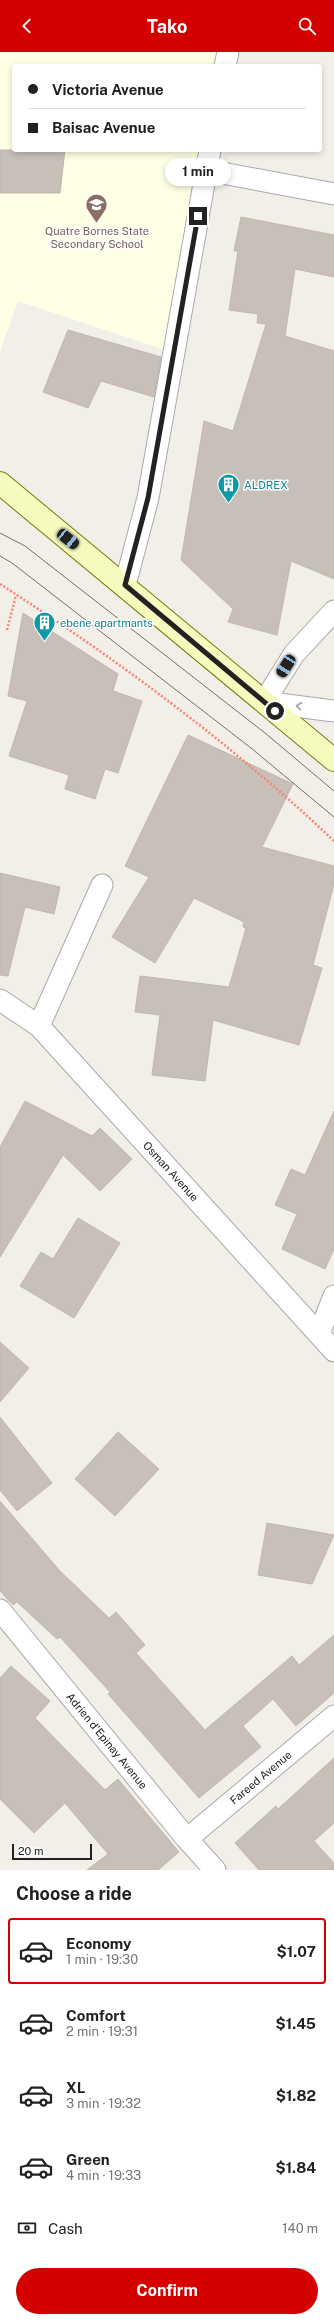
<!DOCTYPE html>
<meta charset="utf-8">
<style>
:root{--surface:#fff;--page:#f2f2f2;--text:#202124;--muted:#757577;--line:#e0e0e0;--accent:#d40000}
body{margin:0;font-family:"Public Sans",sans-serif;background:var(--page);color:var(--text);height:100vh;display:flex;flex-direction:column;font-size:15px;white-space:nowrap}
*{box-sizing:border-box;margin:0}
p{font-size:13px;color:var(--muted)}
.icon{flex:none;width:22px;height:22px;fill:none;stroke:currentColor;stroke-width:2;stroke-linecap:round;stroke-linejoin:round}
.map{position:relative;height:1818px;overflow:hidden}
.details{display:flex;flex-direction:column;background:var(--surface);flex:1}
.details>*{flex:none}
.guide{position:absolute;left:12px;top:12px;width:310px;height:88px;border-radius:4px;box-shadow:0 2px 6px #0003;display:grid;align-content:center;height:88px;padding:0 16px;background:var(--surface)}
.scale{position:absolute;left:12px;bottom:10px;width:80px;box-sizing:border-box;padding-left:4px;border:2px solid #222;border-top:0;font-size:11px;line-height:14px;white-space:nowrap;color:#222;-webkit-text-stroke:3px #fff;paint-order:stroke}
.end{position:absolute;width:18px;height:18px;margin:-9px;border:5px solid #222;background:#fff;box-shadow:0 0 0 2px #fff}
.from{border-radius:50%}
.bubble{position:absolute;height:28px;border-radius:14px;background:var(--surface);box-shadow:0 2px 6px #0003;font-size:13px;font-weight:700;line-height:28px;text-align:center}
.car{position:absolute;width:12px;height:24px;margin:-12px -6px;border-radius:5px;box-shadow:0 0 3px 1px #0007;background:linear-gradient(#222 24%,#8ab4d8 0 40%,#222 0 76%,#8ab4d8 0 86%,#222 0)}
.guide b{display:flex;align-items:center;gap:14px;height:38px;font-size:15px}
.guide b+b{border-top:1px solid var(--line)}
.guide i{width:10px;height:10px;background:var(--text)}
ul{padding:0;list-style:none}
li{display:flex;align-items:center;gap:12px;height:66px;margin:0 8px 6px;padding:0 8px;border:2px solid transparent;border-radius:4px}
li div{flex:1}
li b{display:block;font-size:15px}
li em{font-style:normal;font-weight:700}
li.current{border-color:var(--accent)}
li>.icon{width:36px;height:36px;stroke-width:1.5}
h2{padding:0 16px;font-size:18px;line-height:48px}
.pay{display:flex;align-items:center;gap:10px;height:44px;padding:0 16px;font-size:15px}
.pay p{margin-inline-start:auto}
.primary-button{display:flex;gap:8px;margin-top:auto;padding:8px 16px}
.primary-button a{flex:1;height:46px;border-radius:24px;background:var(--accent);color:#fff;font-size:16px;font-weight:700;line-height:46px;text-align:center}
header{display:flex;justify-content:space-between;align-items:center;height:52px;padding:0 16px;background:var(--accent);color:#fff;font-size:18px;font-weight:700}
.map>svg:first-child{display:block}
.education{fill:#ffffe5}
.building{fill:#c7bfb8;stroke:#c4b6ab}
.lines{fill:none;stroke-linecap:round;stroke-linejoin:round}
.street-casing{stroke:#a9a9a9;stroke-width:23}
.secondary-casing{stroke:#707d05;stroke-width:24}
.path{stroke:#fa8072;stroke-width:2.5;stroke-dasharray:2 2;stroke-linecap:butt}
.street{stroke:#fff;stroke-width:21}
.secondary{stroke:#f7fabf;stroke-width:22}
.tram{stroke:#707070;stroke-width:1}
.oneway{stroke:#9c9c9c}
.route{stroke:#222;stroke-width:5}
.labels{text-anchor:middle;stroke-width:3;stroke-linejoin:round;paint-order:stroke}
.education-label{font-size:11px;fill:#785e54;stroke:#fff}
.culture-label{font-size:11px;fill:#0d838f;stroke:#fff;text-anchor:start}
.street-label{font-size:11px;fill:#222;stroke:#fff}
</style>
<header><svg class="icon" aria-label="back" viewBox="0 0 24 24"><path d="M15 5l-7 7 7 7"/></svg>Tako<svg class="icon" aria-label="search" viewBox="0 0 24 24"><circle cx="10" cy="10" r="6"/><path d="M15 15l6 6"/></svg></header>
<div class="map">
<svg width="334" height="1818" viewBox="0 0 334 1818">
<rect width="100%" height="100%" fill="#f2efe9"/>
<path class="education" d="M 0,0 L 220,0 L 218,14 L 14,14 L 14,98 L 205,98 L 174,301 L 18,249 L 0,300 Z"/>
<path class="building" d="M 0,98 L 65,98 L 60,141 L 0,141 Z
M 241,165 L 334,183 L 334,225 L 295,217 L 285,284 L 334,299 L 334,527 L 291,509 L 277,583 L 228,570 L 233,557 L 181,508 L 204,369 L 233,379 L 266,272 L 257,271 L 258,262 L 229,258 L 238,199 L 234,199 Z
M 68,278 L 161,305 L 154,345 L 101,329 L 88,356 L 43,340 Z
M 23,561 L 118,622 L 113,639 L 142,649 L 118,721 L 105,717 L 95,747 L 65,737 L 69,723 L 9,704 L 27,649 L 8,644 Z
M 188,683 L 293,732 L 262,795 L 334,814 L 334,832 L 313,913 L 322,916 L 299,993 L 213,968 L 205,1029 L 152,1023 L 160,963 L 135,960 L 140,924 L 229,935 L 246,876 L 243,875 L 244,870 L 194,846 L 155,911 L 112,885 L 149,825 L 125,814 Z
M 0,821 L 60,835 L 54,862 L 25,855 L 8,924 L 0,923 Z
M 25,1049 L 92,1084 L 100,1076 L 132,1107 L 100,1139 L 63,1103 L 0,1205 L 0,1095 Z
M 334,1059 L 334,1197 L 325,1217 L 282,1197 L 297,1162 L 275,1153 L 291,1117 L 305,1123 Z
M 78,1166 L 120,1191 L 74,1266 L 20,1234 L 41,1200 L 53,1207 Z
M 0,1290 L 29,1316 L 0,1350 Z
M 0,1365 L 52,1431 L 17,1459 L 0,1438 Z
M 118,1380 L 159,1417 L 115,1464 L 75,1427 Z
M 0,1449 L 60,1519 L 109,1566 L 116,1560 L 145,1593 L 136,1601 L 205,1678 L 292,1604 L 299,1613 L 334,1583 L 334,1641 L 296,1674 L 273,1647 L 243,1674 L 261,1695 L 199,1746 L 108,1642 L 110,1640 L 60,1585 L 57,1587 L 17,1550 L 13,1553 L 0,1539 Z
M 267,1471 L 334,1483 L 312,1532 L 258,1523 Z
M 11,1614 L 50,1649 L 35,1666 L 105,1738 L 118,1727 L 179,1800 L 158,1818 L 87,1818 L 108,1802 L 65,1751 L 34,1781 L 0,1747 L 0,1626 Z
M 334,1706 L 334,1771 L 314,1789 L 334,1811 L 334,1818 L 259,1818 L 235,1791 L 276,1754 L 278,1757 Z"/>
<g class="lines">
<defs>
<g id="street">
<path d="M 225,14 L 228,0"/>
<path d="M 206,118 L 334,142"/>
<path d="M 125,533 L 148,446 L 210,98"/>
<path d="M 334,559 L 294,602 L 264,650 L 334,659"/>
<path id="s1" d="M 0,948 L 39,974 L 334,1299"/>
<path d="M 39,974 L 102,833"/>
<path d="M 319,1282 L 334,1244"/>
<path id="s2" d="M 0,1558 L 187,1787 L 215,1818"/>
<path id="s3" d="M 187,1787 L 334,1664"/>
</g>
<path id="secondary" d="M 0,431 L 334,708"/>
</defs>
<use href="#street" class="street-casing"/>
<use href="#secondary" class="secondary-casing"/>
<path class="path" d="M 0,532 C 118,608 232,692 334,789
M 7,578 L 16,543"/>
<use href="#street" class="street"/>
<use href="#secondary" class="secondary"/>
<path class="tram" d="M 0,481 L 25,494 L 265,681 L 334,739
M 0,504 L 12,511 L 251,696 L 334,765"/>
</g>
<defs><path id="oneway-chevron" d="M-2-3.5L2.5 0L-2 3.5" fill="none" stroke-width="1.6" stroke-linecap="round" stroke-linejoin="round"/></defs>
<use class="oneway" href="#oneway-chevron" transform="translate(299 654) rotate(-172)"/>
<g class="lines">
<path class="route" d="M 198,164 L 148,446 L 125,533 L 275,659"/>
</g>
<defs>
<symbol id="school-pin" viewBox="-11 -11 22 30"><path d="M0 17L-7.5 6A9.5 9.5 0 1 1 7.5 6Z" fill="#8d6e63" stroke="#fff"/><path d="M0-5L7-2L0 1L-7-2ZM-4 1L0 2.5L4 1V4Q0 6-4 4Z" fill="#fff"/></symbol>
<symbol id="building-pin" viewBox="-11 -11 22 30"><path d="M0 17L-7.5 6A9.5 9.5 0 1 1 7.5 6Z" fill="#0f9aa8" stroke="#fff"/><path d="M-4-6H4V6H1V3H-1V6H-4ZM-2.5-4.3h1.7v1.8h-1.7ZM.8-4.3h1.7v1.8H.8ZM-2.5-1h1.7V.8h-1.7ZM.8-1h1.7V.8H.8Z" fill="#fff"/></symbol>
</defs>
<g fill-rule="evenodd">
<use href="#school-pin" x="84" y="140" width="25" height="34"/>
<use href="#building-pin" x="216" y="420" width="25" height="34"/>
<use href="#building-pin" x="32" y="558" width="25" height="34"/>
</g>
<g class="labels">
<g class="education-label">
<text x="97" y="183">Quatre Bornes State<tspan x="97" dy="13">Secondary School</tspan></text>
</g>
<g class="culture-label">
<text x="244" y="437">ALDREX</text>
<text x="60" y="575">ebene apartmants</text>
</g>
<g class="street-label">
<text dy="4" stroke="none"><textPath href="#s1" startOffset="243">Osman Avenue</textPath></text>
<text dy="4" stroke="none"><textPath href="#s2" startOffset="169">Adrien d'Epinay Avenue</textPath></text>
<text dy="4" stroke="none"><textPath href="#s3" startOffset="96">Fareed Avenue</textPath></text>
</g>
</g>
</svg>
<div class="scale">20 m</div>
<i class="end from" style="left:275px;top:659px"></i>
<i class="end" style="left:198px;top:164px"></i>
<div class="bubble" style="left:165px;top:106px;width:66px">1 min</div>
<i class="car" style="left:68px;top:487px;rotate:129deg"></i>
<i class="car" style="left:286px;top:614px;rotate:213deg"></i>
<div class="guide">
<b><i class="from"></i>Victoria Avenue</b>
<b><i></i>Baisac Avenue</b>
</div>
</div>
<section class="details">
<h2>Choose a ride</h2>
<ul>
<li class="current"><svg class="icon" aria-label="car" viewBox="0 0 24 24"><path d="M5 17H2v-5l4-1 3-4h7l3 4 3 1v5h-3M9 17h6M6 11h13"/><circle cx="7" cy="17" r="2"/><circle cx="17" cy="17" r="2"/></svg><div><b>Economy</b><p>1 min · 19:30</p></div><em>$1.07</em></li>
<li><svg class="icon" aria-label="car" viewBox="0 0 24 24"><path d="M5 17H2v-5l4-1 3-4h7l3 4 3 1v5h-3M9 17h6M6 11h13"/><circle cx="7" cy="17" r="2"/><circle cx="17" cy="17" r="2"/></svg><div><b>Comfort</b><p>2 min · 19:31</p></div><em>$1.45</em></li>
<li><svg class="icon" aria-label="car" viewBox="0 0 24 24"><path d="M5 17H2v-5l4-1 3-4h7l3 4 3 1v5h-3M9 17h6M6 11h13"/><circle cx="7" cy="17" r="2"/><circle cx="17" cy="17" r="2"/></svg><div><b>XL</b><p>3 min · 19:32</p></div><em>$1.82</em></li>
<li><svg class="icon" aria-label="car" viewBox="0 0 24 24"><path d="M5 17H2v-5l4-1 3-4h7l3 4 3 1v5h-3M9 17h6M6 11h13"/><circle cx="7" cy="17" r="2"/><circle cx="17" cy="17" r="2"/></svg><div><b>Green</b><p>4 min · 19:33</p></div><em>$1.84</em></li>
</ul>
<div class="pay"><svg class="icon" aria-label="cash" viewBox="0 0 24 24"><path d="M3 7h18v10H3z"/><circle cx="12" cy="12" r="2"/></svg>Cash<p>140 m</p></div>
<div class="primary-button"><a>Confirm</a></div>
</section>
